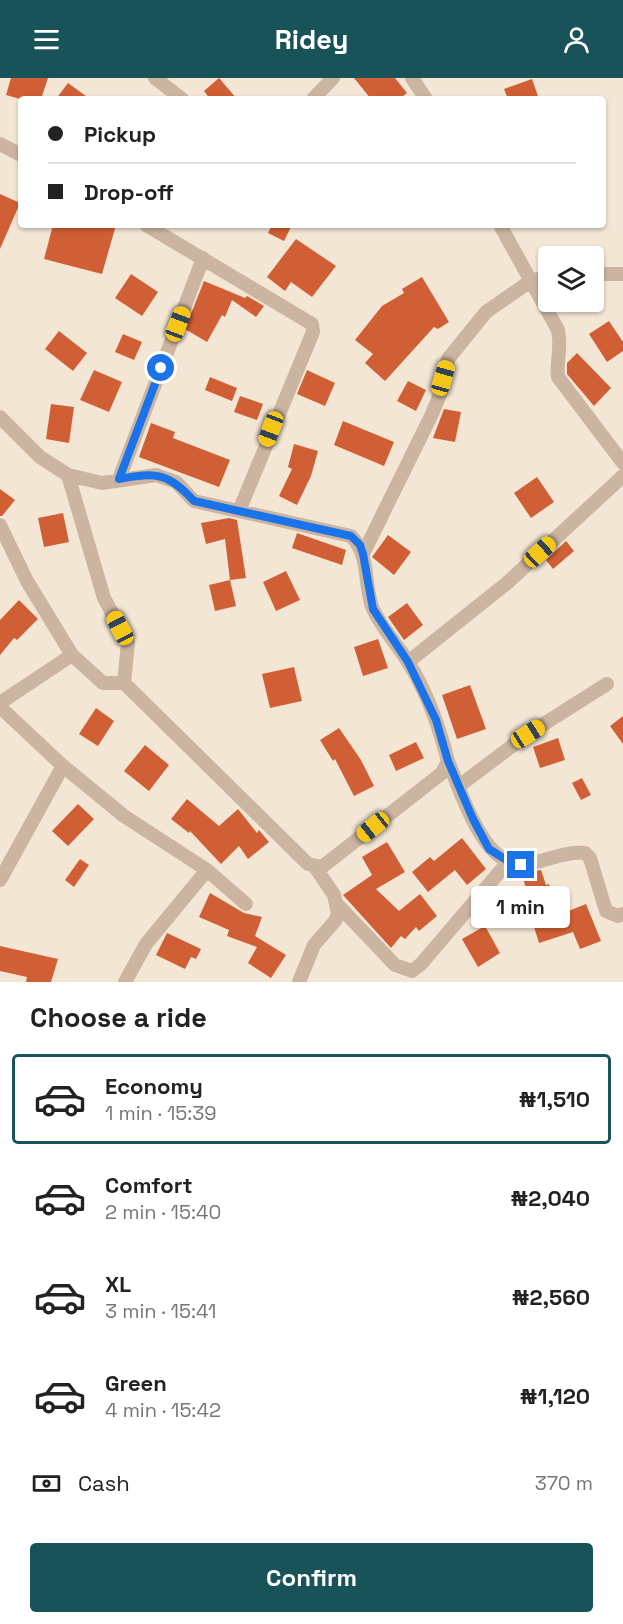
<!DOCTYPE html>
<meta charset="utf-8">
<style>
:root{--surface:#fff;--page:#f2f2f2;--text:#222;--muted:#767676;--line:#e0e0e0;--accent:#175359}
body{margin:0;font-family:"Space Grotesk",sans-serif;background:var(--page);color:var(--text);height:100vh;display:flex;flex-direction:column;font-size:22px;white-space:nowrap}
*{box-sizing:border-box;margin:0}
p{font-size:20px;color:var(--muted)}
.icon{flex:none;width:33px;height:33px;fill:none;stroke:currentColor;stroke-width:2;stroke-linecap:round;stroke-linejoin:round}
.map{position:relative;height:904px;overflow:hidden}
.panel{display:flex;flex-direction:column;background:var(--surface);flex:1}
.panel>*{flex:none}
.guide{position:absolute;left:18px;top:18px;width:588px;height:132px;border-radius:6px;box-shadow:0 2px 4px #0004;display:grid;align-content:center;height:132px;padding:0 30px;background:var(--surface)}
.fabs{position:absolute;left:538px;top:168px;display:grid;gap:12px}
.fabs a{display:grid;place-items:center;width:66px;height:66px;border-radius:6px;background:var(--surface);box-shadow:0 2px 4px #0004;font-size:30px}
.end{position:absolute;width:27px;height:27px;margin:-14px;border:8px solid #1a73e8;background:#fff;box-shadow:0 0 0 3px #fff}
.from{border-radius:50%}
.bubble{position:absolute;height:42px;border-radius:6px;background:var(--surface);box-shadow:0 2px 4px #0004;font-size:20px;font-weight:800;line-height:42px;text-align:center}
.car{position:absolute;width:18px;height:36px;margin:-18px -9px;border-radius:8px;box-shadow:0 0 4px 2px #0007;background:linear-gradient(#f5c518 24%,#345 0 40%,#f5c518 0 76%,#345 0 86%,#f5c518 0)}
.guide b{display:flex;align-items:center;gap:21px;height:57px;font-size:22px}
.guide b+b{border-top:2px solid var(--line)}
.guide i{width:15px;height:15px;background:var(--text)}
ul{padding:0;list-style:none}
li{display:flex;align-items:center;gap:18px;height:90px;margin:0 12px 9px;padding:0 18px;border:3px solid transparent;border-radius:6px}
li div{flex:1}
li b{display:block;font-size:22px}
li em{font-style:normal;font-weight:800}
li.current{border-color:var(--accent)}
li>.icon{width:54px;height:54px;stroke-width:1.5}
h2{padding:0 30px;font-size:27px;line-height:72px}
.pay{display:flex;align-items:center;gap:15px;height:66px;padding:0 30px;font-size:22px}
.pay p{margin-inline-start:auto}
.button{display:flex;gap:12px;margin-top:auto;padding:12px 30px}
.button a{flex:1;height:69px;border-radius:6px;background:var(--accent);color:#fff;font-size:24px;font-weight:800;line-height:69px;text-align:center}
header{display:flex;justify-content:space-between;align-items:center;height:78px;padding:0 30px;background:var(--accent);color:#fff;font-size:27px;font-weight:800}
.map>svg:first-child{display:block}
.building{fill:#d15f35}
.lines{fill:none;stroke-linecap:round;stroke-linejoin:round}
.minor{stroke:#cbb5a1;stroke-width:14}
.route{stroke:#1a73e8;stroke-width:8}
</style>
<header><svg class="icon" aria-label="menu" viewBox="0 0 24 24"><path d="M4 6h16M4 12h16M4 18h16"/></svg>Ridey<svg class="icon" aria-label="person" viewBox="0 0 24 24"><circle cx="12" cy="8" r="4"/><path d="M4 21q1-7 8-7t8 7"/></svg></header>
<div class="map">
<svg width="623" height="904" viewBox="0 0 623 904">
<rect width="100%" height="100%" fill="#f3e6d5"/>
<path class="building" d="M 11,0 L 48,0 L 41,21 L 20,21 L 6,17 Z
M 219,0 L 237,21 L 210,21 L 204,13 Z
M 354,0 L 395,0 L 407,15 L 399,21 L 371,21 Z
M 532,1 L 539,21 L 508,21 L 504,11 Z
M 68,5 L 90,21 L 56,21 Z
M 0,116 L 20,125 L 0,171 Z
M 53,147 L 116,147 L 102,196 L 44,181 Z
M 272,147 L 292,147 L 284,163 L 268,155 Z
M 296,161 L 336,188 L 312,219 L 291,204 L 285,213 L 267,199 Z
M 131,196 L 158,214 L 142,238 L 115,220 Z
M 422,199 L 449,244 L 438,251 L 434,249 L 385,303 L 365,285 L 373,276 L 355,262 L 382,228 L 404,215 L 402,211 Z
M 204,203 L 245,220 L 247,218 L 264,228 L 256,239 L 232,222 L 225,239 L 222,237 L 207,264 L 185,251 Z
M 609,243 L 623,264 L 623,273 L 607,284 L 589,256 Z
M 59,253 L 87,275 L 73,293 L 45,271 Z
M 123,256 L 142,264 L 134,282 L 115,274 Z
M 577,275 L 611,310 L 594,328 L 567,296 L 567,285 Z
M 94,292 L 122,304 L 109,334 L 80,322 Z
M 307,292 L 335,305 L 325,328 L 297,316 Z
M 210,299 L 237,310 L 232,323 L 205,312 Z
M 408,303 L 426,312 L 416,333 L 397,323 Z
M 240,318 L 263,326 L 257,342 L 234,334 Z
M 51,326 L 74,329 L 69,365 L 46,361 Z
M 444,331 L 461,334 L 455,364 L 433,360 Z
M 343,343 L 394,364 L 384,388 L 334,367 Z
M 151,345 L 175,354 L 173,360 L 230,382 L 219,409 L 139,379 Z
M 294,366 L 318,373 L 311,398 L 297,427 L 279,418 L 292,391 L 288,389 Z
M 537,399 L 554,424 L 531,440 L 514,415 Z
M 0,411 L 15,422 L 2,438 L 0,438 Z
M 63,435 L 69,464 L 44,469 L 38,440 Z
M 229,440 L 237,442 L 246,500 L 230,502 L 225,461 L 206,466 L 201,445 Z
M 297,455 L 346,472 L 342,487 L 292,470 Z
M 388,457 L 411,474 L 394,497 L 372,479 Z
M 566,463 L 574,473 L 553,491 L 546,482 Z
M 286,493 L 300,522 L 276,533 L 263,504 Z
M 230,502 L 236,528 L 215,533 L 209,507 Z
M 19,522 L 38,541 L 17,562 L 14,560 L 0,577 L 0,542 Z
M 407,525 L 423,547 L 404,562 L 388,539 Z
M 378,561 L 388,590 L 363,598 L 354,569 Z
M 294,589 L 302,623 L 270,630 L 262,596 Z
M 470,607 L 486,651 L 457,661 L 442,617 Z
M 96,630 L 114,643 L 98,668 L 79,656 Z
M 623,638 L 623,666 L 610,648 Z
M 339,650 L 361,682 L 374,708 L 354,718 L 335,681 L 333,683 L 320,662 Z
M 558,660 L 565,682 L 540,690 L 533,669 Z
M 416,664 L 424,680 L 396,693 L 389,677 Z
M 145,667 L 169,687 L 149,713 L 124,693 Z
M 582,700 L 591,717 L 581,722 L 572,705 Z
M 187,721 L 219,748 L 238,731 L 257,755 L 259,752 L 269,764 L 248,781 L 239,768 L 221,786 L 190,753 L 189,755 L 171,741 Z
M 78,726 L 94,741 L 68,768 L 52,753 Z
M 462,760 L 486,791 L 467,807 L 455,792 L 428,814 L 412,794 L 430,779 L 434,783 Z
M 387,764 L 405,794 L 376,811 L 399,833 L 420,816 L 437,838 L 419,853 L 416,849 L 405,861 L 401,858 L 391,870 L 343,817 L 372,797 L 362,779 Z
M 80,781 L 89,787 L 74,809 L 65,802 Z
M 541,792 L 546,807 L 549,806 L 558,837 L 586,826 L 601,863 L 580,871 L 573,854 L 539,865 L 523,814 L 527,813 L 521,795 Z
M 210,815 L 244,835 L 262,839 L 255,858 L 286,877 L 271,900 L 248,885 L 257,869 L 227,858 L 229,852 L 199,839 Z
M 485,848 L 500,875 L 478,889 L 462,861 Z
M 167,855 L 201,871 L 196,881 L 191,879 L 185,891 L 156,877 Z
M 0,868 L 58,881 L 51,904 L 26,904 L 27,899 L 0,893 Z"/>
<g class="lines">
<path class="minor" d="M 155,0 L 182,21
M 412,0 L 426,21
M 313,21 L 333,0
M 0,66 L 21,77
M 146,147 L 312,246 L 313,254 L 239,433
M 500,147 L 558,252 C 562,272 556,281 558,299 L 623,385
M 594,196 L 623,196
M 0,339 L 40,379 L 68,397 L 102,405 L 156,397 L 176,404 L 194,423 L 351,458 C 371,478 363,507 373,531 C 381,549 396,565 406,581 C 426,611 439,648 448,683 L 442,695 L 322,789 L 308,786 L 124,605 L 128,565 L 104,520 L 68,397
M 119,401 L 203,180
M 0,447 L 27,503 L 72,577 L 103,605 L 124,605
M 363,476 L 432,336 L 441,314 L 448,281 L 486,234 L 532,202 L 549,200
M 408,584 L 507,505 L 623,398
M 0,625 L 72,577
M 0,629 L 63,688 L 124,738 L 207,792 L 246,826
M 448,683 C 460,711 483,789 522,786 C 544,785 562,773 585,775 L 590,780 L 606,833 L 618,838 L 623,836
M 459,708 L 528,656 L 607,606
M 0,802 L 63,688
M 337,826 L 395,887 L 412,893 L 421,886 L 508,784
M 125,904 L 146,866 L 207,792
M 299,904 L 314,867 L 335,843 L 338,835 L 334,817 L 315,789"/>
</g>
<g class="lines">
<path class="route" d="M 161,290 L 119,401 C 157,394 168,395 194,423 L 351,458 L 360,467 L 363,476 L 373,531 L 408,584 L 436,642 L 448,683 L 473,741 L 489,771 L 508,783 L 521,787"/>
</g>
</svg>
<div class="fabs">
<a><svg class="icon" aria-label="layers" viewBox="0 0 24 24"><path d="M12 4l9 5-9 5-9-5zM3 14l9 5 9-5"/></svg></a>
</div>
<i class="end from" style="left:161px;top:290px"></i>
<i class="end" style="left:521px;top:787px"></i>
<div class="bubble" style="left:471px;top:808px;width:99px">1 min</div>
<i class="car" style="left:178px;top:246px;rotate:21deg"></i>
<i class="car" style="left:443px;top:300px;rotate:16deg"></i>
<i class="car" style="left:271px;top:351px;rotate:201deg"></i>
<i class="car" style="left:540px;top:474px;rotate:47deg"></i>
<i class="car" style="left:120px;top:550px;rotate:332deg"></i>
<i class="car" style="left:528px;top:656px;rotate:58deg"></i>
<i class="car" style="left:373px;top:749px;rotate:231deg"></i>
<div class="guide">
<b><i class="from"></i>Pickup</b>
<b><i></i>Drop-off</b>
</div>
</div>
<section class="panel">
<h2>Choose a ride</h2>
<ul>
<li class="current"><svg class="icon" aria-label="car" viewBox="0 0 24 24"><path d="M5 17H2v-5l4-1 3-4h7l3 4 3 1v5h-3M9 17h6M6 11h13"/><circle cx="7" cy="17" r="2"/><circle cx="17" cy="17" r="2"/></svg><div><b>Economy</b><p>1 min · 15:39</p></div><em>₦1,510</em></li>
<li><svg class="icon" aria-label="car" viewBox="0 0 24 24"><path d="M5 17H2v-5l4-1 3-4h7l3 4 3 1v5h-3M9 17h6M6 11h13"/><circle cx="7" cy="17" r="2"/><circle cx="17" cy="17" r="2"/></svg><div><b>Comfort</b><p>2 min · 15:40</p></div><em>₦2,040</em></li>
<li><svg class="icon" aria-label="car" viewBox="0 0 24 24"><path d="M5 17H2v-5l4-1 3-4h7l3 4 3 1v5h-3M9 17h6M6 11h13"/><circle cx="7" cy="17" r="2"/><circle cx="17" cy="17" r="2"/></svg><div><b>XL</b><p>3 min · 15:41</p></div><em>₦2,560</em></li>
<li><svg class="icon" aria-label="car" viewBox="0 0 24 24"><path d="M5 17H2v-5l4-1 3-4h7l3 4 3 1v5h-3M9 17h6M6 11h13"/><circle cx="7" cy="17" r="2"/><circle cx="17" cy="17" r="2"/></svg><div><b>Green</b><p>4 min · 15:42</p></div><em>₦1,120</em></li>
</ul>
<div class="pay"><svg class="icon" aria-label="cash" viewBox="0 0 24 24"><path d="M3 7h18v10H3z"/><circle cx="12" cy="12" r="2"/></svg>Cash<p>370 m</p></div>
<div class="button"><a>Confirm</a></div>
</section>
